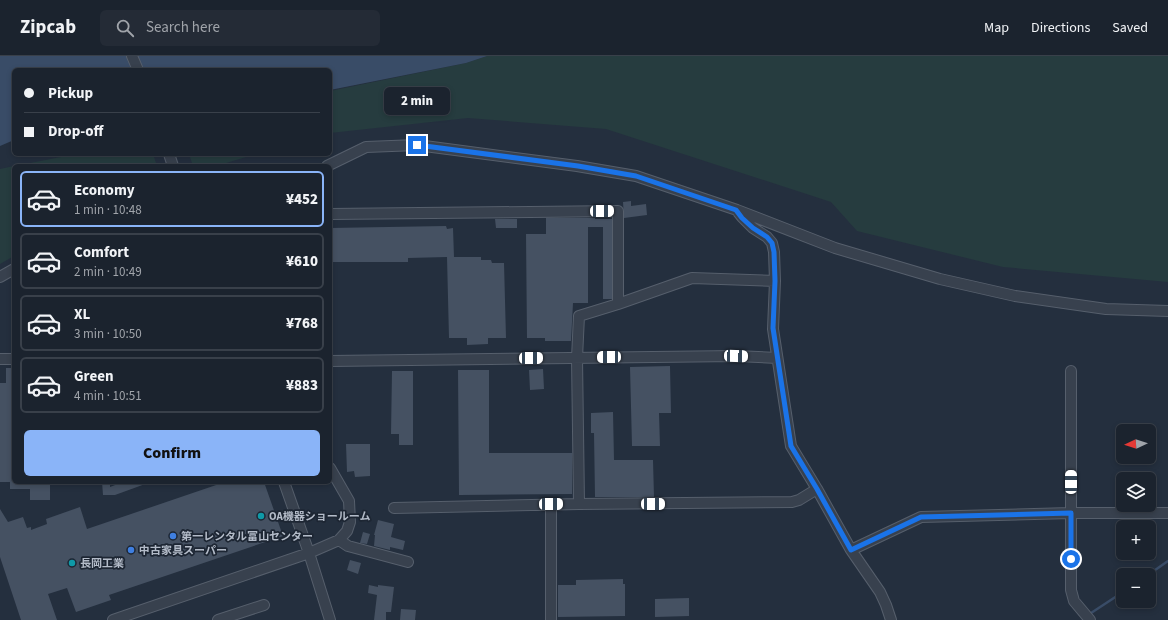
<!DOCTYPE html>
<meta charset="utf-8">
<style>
:root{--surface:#1b232e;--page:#242b36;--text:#f1f3f6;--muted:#a0a4aa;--line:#39404a;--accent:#8ab4f8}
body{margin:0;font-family:"Source Sans 3","Noto Sans JP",sans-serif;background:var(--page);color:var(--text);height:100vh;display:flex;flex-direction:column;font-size:15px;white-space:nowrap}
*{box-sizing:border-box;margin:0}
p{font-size:13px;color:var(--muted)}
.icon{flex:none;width:22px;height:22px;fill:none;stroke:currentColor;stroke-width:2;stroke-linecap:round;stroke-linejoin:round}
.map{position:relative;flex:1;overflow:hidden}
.sheet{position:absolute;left:12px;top:108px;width:320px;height:320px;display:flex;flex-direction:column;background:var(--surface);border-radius:6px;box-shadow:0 2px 6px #0003,0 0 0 1px var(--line)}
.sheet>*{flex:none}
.banner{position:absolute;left:12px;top:12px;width:320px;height:88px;border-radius:6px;box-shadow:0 2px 6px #0003,0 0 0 1px var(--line);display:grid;align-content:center;height:88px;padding:0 12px;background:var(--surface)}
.needle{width:26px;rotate:266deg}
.buttons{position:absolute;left:1116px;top:368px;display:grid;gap:8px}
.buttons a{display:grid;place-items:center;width:40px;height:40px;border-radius:6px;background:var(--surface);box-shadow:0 2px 6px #0003,0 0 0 1px var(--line);font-size:20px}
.end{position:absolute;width:18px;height:18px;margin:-9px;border:5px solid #1a73e8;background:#fff;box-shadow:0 0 0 2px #fff}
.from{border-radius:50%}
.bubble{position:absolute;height:28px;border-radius:6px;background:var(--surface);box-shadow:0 2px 6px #0003,0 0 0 1px var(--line);font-size:13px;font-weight:800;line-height:28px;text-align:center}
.car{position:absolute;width:12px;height:24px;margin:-12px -6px;border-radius:5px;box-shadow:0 0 3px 1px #0007;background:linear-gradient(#fff 24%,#345 0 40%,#fff 0 76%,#345 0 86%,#fff 0)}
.banner b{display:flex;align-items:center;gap:14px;height:38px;font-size:15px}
.banner b+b{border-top:1px solid var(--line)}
.banner i{width:10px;height:10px;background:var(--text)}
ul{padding:7px 0 0;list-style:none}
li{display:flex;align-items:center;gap:12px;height:56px;margin:0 8px 6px;padding:0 4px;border:2px solid var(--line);border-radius:6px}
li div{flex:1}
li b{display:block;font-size:15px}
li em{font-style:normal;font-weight:800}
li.on{border-color:var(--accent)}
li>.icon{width:36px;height:36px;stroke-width:1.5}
.action{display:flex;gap:8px;margin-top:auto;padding:8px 12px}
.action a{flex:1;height:46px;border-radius:6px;background:var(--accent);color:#111;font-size:16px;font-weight:800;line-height:46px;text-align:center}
header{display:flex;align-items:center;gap:24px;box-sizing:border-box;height:56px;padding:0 20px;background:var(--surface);border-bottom:1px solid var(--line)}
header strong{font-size:19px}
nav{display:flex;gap:22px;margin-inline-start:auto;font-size:14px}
.search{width:280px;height:36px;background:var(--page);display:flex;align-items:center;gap:10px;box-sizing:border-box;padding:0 14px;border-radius:6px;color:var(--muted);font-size:15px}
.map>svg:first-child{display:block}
.green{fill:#263c3f}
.water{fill:#394c67}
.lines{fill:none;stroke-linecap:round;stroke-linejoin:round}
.stream{stroke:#394c67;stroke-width:2.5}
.building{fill:#455162}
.minor-casing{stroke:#565f6c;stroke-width:12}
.minor{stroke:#38414e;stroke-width:10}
.route{stroke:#1a73e8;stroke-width:5}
.culture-dot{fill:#0f9aa8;stroke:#1d2633;stroke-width:1.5}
.shop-dot{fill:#3f7fe0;stroke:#1d2633;stroke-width:1.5}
.labels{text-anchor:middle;stroke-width:3.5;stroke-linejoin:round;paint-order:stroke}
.poi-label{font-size:11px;font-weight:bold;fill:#b4bcc9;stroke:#1d2633;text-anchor:start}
</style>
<header>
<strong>Zipcab</strong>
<div class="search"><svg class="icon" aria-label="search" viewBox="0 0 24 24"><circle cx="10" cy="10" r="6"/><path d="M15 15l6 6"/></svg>Search here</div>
<nav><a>Map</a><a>Directions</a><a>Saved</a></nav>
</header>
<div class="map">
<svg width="1168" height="564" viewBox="0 0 1168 564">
<rect width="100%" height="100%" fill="#242f3e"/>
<path class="green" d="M 487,0 L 1168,0 L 1168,226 L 1003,211 L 857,175 L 831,146 L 606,73 L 468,62 L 330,77 L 330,35 L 466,7 Z
M 76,98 L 153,98 L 157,110 L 15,110 Z
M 189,98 L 256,98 L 216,110 L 193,110 Z
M 14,110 L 14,200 L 0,208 L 0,113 Z"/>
<path class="water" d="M 0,0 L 487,0 L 466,7 L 330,34 L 330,14 L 14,14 L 14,84 L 0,90 Z"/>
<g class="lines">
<path class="stream" d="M 1148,519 L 1168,505
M 1088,559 L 1123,536"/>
</g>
<path class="building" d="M 631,145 L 631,150 L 646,148 L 647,159 L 624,162 L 623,146 Z
M 546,162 L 595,162 L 595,163 L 612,163 L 612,243 L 603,243 L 603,171 L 588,171 L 588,247 L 573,247 L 571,285 L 545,285 L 545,282 L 527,282 L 526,178 L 546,178 Z
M 495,163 L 517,163 L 517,172 L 496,172 Z
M 446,170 L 447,173 L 453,172 L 454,201 L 481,201 L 481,204 L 491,204 L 492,207 L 504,207 L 506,282 L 488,282 L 488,288 L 467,289 L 467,282 L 449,282 L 447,201 L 408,202 L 408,206 L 330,206 L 330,172 Z
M 670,310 L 671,357 L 659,357 L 660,390 L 632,390 L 630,311 Z
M 6,312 L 14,312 L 14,426 L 50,426 L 50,444 L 30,444 L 30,433 L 10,433 L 10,426 L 0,426 L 0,327 L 6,327 Z
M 543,313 L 544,333 L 530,334 L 529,314 Z
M 458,314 L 489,314 L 489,397 L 572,397 L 572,438 L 459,439 Z
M 392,315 L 413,315 L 413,389 L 399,389 L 399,378 L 391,378 Z
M 613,356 L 614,404 L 653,404 L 654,441 L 595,441 L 594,377 L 591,377 L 591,357 Z
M 346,388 L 370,388 L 370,420 L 355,421 L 354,415 L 347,416 Z
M 102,426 L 110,426 L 110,431 L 123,426 L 147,426 L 148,427 L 115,439 L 103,439 Z
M 225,426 L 264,426 L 283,480 L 109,539 L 111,544 L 76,556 L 67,532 L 48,538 L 57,564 L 21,564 L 0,501 L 0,453 L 8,466 L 23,461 L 27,472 L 31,471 L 31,474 L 47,468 L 46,463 L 80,451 L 87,473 Z
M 378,464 L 394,468 L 391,481 L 405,485 L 403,494 L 390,491 L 390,494 L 374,490 L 375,479 L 374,479 Z
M 363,476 L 370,478 L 367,488 L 360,487 Z
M 350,504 L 361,507 L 358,518 L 347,514 Z
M 623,523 L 623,528 L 625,528 L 625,560 L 558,561 L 558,529 L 576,529 L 576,524 Z
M 369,529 L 378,531 L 378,529 L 394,531 L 391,556 L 386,556 L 386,564 L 374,564 L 377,539 L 368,537 Z
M 689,542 L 689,560 L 655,561 L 655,543 Z
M 401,553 L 416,554 L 415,564 L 400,564 Z"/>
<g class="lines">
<defs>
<path id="minor" d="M 132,0 L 138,14
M 169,98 L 173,110
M 327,110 L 366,91 L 417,89 L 577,110 L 636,120 L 737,154 L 835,192 L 940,223 L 1015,240 L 1106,253 L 1168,255
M 738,156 L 742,161 L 753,172 L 767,181 L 772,187 L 774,196 L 775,225 L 773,273 L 791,390 L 817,433 L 851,494 L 880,536 L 886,549 L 891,564
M 330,158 L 618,155 L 618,248 L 579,260 L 577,302 L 579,448
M 0,221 L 14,213
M 618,248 L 692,222 L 775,225
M 0,303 L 14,303
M 330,305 L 736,300 L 777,302
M 1071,315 L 1071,534 L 1074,545 L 1090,564
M 284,426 L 309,497 L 330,564
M 394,452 L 579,448 L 792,446 L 799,444 L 817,433
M 339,484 L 348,490 L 408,506
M 851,494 L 921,461 L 1071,457 L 1168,457
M 113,564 L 309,497 L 339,484 L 347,475 L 350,466 L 349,445 L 330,412
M 218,564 L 264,549
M 551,564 L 551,448"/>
</defs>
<use href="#minor" class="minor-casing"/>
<use href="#minor" class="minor"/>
</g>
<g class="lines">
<path class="route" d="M 417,89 L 578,110 L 636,120 L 736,154 L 742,162 L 753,172 L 767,181 L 772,187 L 774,196 L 775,225 L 773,272 L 791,390 L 817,433 L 851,494 L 921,461 L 1071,457 L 1071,503"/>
</g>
<g class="culture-dot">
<circle cx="261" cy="460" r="4"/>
<circle cx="72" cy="507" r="4"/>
</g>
<g class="shop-dot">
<circle cx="173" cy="480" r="4"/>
<circle cx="131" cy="494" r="4"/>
</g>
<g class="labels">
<g class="poi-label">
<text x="269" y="464">OA機器ショールーム</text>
<text x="181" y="484">第一レンタル富山センター</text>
<text x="139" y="498">中古家具スーパー</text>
<text x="80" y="511">長岡工業</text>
</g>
</g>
</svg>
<div class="buttons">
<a><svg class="needle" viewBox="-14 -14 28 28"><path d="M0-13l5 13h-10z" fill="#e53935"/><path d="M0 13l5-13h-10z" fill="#a0a4aa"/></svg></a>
<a><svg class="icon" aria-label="layers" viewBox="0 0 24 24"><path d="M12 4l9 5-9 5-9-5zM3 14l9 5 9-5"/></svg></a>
<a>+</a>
<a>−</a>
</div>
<i class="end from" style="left:1071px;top:503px"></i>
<i class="end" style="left:417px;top:89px"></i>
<div class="bubble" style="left:384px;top:31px;width:66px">2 min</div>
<i class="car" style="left:602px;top:155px;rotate:89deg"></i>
<i class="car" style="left:736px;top:300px;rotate:92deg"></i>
<i class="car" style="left:609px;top:301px;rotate:269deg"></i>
<i class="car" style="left:531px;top:302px;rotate:89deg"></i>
<i class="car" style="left:1071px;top:426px;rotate:0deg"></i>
<i class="car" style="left:551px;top:448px;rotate:89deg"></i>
<i class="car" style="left:653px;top:448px;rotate:90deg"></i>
<div class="banner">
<b><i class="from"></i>Pickup</b>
<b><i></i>Drop-off</b>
</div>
<section class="sheet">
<ul>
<li class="on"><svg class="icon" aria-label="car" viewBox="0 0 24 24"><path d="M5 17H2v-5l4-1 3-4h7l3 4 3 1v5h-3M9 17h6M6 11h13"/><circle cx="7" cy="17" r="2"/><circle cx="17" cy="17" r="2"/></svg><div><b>Economy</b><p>1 min · 10:48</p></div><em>¥452</em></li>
<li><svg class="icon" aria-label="car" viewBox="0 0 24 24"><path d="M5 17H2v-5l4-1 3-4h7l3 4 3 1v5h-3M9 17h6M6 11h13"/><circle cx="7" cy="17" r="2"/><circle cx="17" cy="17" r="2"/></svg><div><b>Comfort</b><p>2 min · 10:49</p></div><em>¥610</em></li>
<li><svg class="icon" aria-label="car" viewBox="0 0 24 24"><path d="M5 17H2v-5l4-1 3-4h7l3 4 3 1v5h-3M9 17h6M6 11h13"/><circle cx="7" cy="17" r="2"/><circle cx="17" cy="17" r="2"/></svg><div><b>XL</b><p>3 min · 10:50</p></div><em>¥768</em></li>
<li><svg class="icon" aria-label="car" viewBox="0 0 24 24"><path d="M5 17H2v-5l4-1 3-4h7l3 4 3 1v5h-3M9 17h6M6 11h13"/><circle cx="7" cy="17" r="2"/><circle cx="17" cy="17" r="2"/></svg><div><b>Green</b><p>4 min · 10:51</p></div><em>¥883</em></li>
</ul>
<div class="action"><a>Confirm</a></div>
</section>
</div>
